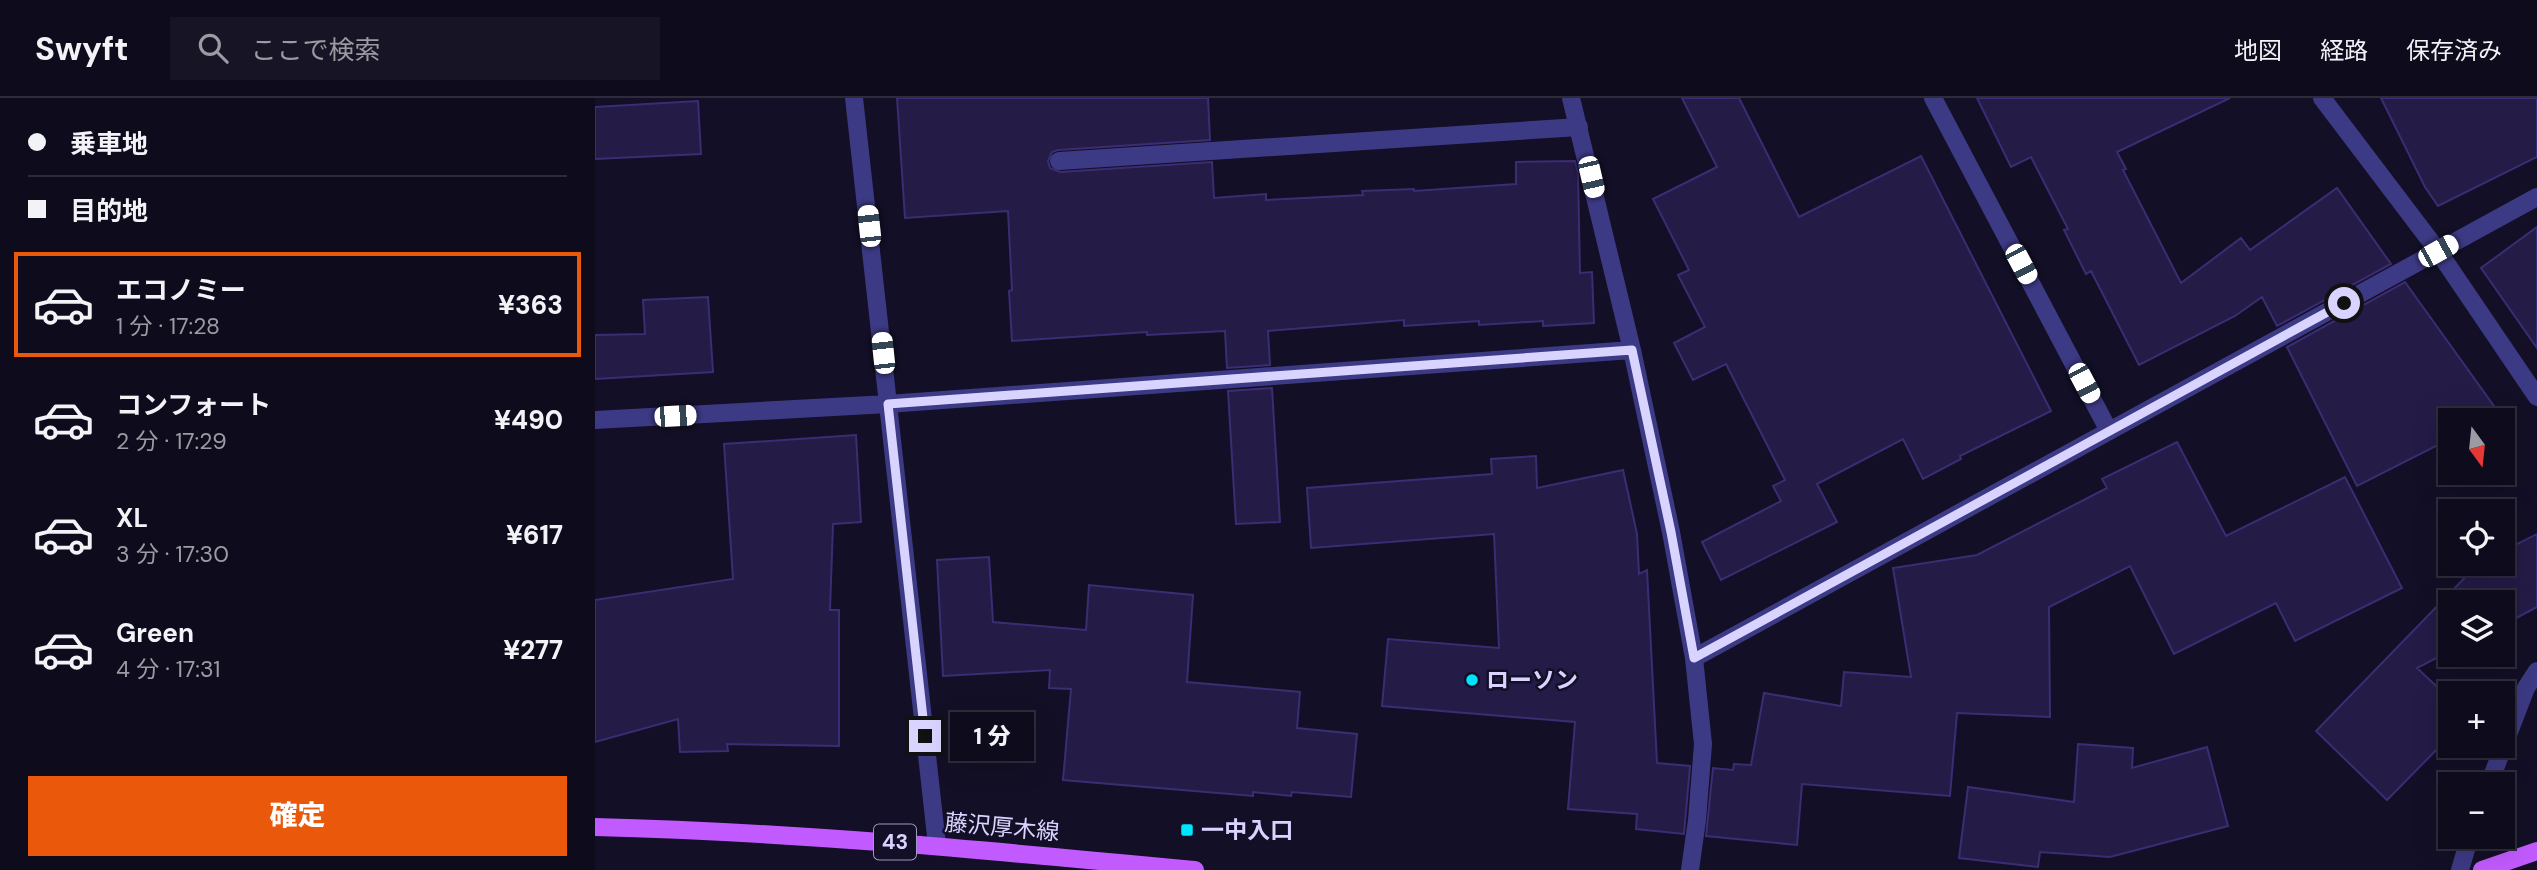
<!DOCTYPE html>
<html lang="ja">
<meta charset="utf-8">
<style>
:root{--surface:#0e0b1c;--page:#171425;--text:#f1f3f6;--muted:#9b9ba3;--line:#2e2b3b;--accent:#ea580c}
body{margin:0;font-family:"DM Sans","Noto Sans JP",sans-serif;background:var(--page);color:var(--text);height:100vh;display:flex;flex-direction:column;font-size:26px;white-space:nowrap}
*{box-sizing:border-box;margin:0}
p{font-size:23px;color:var(--muted)}
.icon{flex:none;width:38px;height:38px;fill:none;stroke:currentColor;stroke-width:2;stroke-linecap:round;stroke-linejoin:round}
.map{position:relative;flex:1;overflow:hidden}
.side{display:flex;flex-direction:column;background:var(--surface);width:595px}
.side>*{flex:none}
.hud{display:grid;align-content:center;height:154px;padding:0 28px;background:var(--surface)}
.needle{width:46px;rotate:165deg}
.controls{position:absolute;left:1843px;top:310px;display:grid;gap:14px}
.controls a{display:grid;place-items:center;width:77px;height:77px;border-radius:0px;background:var(--surface);box-shadow:0 7px 28px #0002,0 0 0 2px var(--line);font-size:35px}
.end{position:absolute;width:32px;height:32px;margin:-16px;border:9px solid #d9d4ff;background:#111;box-shadow:0 0 0 4px #111}
.from{border-radius:50%}
.bubble{position:absolute;height:49px;border-radius:0px;background:var(--surface);box-shadow:0 7px 28px #0002,0 0 0 2px var(--line);font-size:23px;font-weight:800;line-height:49px;text-align:center}
.car{position:absolute;width:21px;height:42px;margin:-21px -10px;border-radius:9px;box-shadow:0 0 5px 2px #0007;background:linear-gradient(#fff 24%,#345 0 40%,#fff 0 76%,#345 0 86%,#fff 0)}
.hud b{display:flex;align-items:center;gap:24px;height:66px;font-size:26px}
.hud b+b{border-top:2px solid var(--line)}
.hud i{width:18px;height:18px;background:var(--text)}
ul{padding:0;list-style:none}
li{display:flex;align-items:center;gap:21px;height:105px;margin:0 14px 10px;padding:0 14px;border:4px solid transparent;border-radius:0px}
li div{flex:1}
li b{display:block;font-size:26px}
li em{font-style:normal;font-weight:800}
li.selected{border-color:var(--accent)}
li>.icon{width:63px;height:63px;stroke-width:1.5}
.cta{display:flex;gap:14px;margin-top:auto;padding:14px 28px}
.cta a{flex:1;height:80px;border-radius:0px;background:var(--accent);color:#fff;font-size:28px;font-weight:800;line-height:80px;text-align:center}
header{display:flex;align-items:center;gap:42px;box-sizing:border-box;height:98px;padding:0 35px;background:var(--surface);border-bottom:2px solid var(--line)}
header strong{font-size:33px}
nav{display:flex;gap:38px;margin-inline-start:auto;font-size:24px}
.search{width:490px;height:63px;background:var(--page);display:flex;align-items:center;gap:18px;box-sizing:border-box;padding:0 24px;border-radius:0px;color:var(--muted);font-size:26px}
main{display:flex;flex:1;min-height:0}
.map>svg:first-child{display:block}
.building{fill:#241b47;stroke:#3b2d73;stroke-width:2}
.lines{fill:none;stroke-linecap:round;stroke-linejoin:round}
.lane{stroke:#3d3a85;stroke-width:18}
.street{stroke:#3d3a85;stroke-width:18}
.primary{stroke:#c25bff;stroke-width:18}
.route{stroke:#d9d4ff;stroke-width:9}
.poi-dot{fill:#00e5ff;stroke:#130f26;stroke-width:2.5}
.labels{text-anchor:middle;stroke-width:5;stroke-linejoin:round;paint-order:stroke}
.shield{fill:#130f26;stroke:#9e99be;stroke-width:2}
.shield-label{font-size:21px;font-weight:bold;fill:#d9d4ff}
.poi-label{font-size:23px;font-weight:bold;fill:#d9d4ff;stroke:#130f26;text-anchor:start}
.street-label{font-size:23px;fill:#d9d4ff;stroke:#130f26}
</style>
<header>
<strong>Swyft</strong>
<div class="search"><svg class="icon" aria-label="search" viewBox="0 0 24 24"><circle cx="10" cy="10" r="6"/><path d="M15 15l6 6"/></svg>ここで検索</div>
<nav><a>地図</a><a>経路</a><a>保存済み</a></nav>
</header>
<main>
<section class="side">
<div class="hud">
<b><i class="from"></i>乗車地</b>
<b><i></i>目的地</b>
</div>
<ul>
<li class="selected"><svg class="icon" aria-label="car" viewBox="0 0 24 24"><path d="M5 17H2v-5l4-1 3-4h7l3 4 3 1v5h-3M9 17h6M6 11h13"/><circle cx="7" cy="17" r="2"/><circle cx="17" cy="17" r="2"/></svg><div><b>エコノミー</b><p>1 分 · 17:28</p></div><em>¥363</em></li>
<li><svg class="icon" aria-label="car" viewBox="0 0 24 24"><path d="M5 17H2v-5l4-1 3-4h7l3 4 3 1v5h-3M9 17h6M6 11h13"/><circle cx="7" cy="17" r="2"/><circle cx="17" cy="17" r="2"/></svg><div><b>コンフォート</b><p>2 分 · 17:29</p></div><em>¥490</em></li>
<li><svg class="icon" aria-label="car" viewBox="0 0 24 24"><path d="M5 17H2v-5l4-1 3-4h7l3 4 3 1v5h-3M9 17h6M6 11h13"/><circle cx="7" cy="17" r="2"/><circle cx="17" cy="17" r="2"/></svg><div><b>XL</b><p>3 分 · 17:30</p></div><em>¥617</em></li>
<li><svg class="icon" aria-label="car" viewBox="0 0 24 24"><path d="M5 17H2v-5l4-1 3-4h7l3 4 3 1v5h-3M9 17h6M6 11h13"/><circle cx="7" cy="17" r="2"/><circle cx="17" cy="17" r="2"/></svg><div><b>Green</b><p>4 分 · 17:31</p></div><em>¥277</em></li>
</ul>
<div class="cta"><a>確定</a></div>
</section>
<div class="map">
<svg width="1942" height="772" viewBox="0 0 1942 772">
<rect width="100%" height="100%" fill="#130f26"/>
<path class="building" d="M 302,0 L 613,0 L 615,42 L 463,52 L 457,54 L 453,63 L 455,70 L 465,74 L 617,64 L 619,100 L 671,96 L 671,102 L 768,97 L 767,93 L 819,91 L 819,93 L 921,86 L 921,64 L 980,63 L 983,76 L 985,175 L 997,174 L 999,225 L 948,228 L 948,223 L 884,227 L 884,223 L 809,228 L 809,222 L 673,233 L 675,267 L 632,270 L 630,233 L 552,237 L 552,234 L 417,243 L 414,193 L 417,192 L 413,113 L 310,120 Z
M 1087,0 L 1144,0 L 1204,119 L 1326,58 L 1456,313 L 1365,358 L 1366,361 L 1328,381 L 1308,341 L 1222,386 L 1242,424 L 1126,482 L 1107,444 L 1186,403 L 1178,388 L 1190,382 L 1131,266 L 1098,282 L 1079,245 L 1110,229 L 1083,177 L 1094,172 L 1058,101 L 1122,69 Z
M 1382,0 L 1635,0 L 1522,54 L 1531,71 L 1528,72 L 1586,185 L 1646,140 L 1655,152 L 1742,90 L 1796,166 L 1682,228 L 1667,199 L 1640,218 L 1544,267 L 1496,173 L 1491,176 L 1469,132 L 1473,131 L 1436,59 L 1416,69 Z
M 1786,0 L 1942,0 L 1942,59 L 1843,108 L 1830,89 Z
M 103,3 L 106,56 L 0,61 L 0,9 Z
M 1942,129 L 1942,250 L 1886,170 Z
M 1810,184 L 1909,322 L 1855,322 L 1855,341 L 1762,388 L 1692,249 Z
M 113,199 L 118,274 L 0,281 L 0,237 L 50,236 L 48,202 Z
M 677,290 L 685,424 L 641,426 L 633,293 Z
M 261,337 L 266,424 L 238,426 L 235,512 L 244,512 L 244,648 L 132,646 L 133,653 L 85,654 L 83,621 L 0,644 L 0,502 L 138,481 L 129,346 Z
M 1582,344 L 1631,438 L 1750,379 L 1807,490 L 1700,543 L 1681,505 L 1579,556 L 1535,468 L 1454,509 L 1455,619 L 1362,615 L 1355,698 L 1207,686 L 1202,747 L 1111,738 L 1118,670 L 1138,672 L 1139,666 L 1156,667 L 1169,595 L 1246,608 L 1249,574 L 1316,579 L 1298,470 L 1382,457 L 1512,390 L 1507,381 Z
M 941,358 L 942,390 L 1028,372 L 1042,436 L 1044,476 L 1052,472 L 1062,665 L 1095,668 L 1089,736 L 1041,731 L 1042,716 L 973,711 L 980,624 L 787,608 L 793,541 L 904,550 L 899,436 L 716,450 L 712,390 L 897,376 L 896,361 Z
M 1942,436 L 1942,509 L 1908,527 L 1908,504 L 1855,504 L 1855,553 L 1822,570 L 1855,601 L 1855,638 L 1792,702 L 1721,633 L 1883,466 L 1908,466 L 1908,453 Z
M 394,459 L 398,524 L 491,532 L 494,487 L 598,497 L 592,584 L 705,594 L 702,630 L 762,636 L 756,699 L 697,694 L 696,698 L 658,694 L 658,698 L 468,682 L 476,591 L 454,590 L 455,572 L 348,578 L 342,462 Z
M 1483,646 L 1538,650 L 1537,670 L 1612,649 L 1633,728 L 1515,759 L 1445,754 L 1443,769 L 1364,760 L 1373,689 L 1479,704 Z"/>
<g class="lines">
<path class="lane" d="M 1338,0 L 1514,333
M 464,63 L 984,29
M 1894,686 L 1931,590 L 1942,573
M 1865,772 L 1875,738"/>
<path class="street" d="M 259,0 L 342,747
M 976,0 L 1037,252 L 1076,434 L 1099,560 L 1108,646 L 1102,722 L 1095,772
M 1727,0 L 1843,153 L 1942,299
M 0,322 L 293,306 L 1037,252
M 1099,560 L 1942,99"/>
<path class="primary" d="M 0,729 C 201,734 400,753 600,772
M 1887,772 L 1942,753"/>
</g>
<g class="lines">
<path class="route" d="M 330,638 L 293,306 L 1037,252 L 1076,434 L 1099,560 L 1749,205"/>
</g>
<g class="poi-dot">
<circle cx="877" cy="582" r="7"/>
<rect x="585" y="725" width="14" height="14" rx="3.5"/>
</g>
<g class="labels">
<rect class="shield" x="279" y="726.5" width="42" height="35" rx="5"/>
<g class="shield-label">
<text x="300" y="751">43</text>
</g>
<g class="poi-label">
<text x="891" y="590">ローソン</text>
<text x="606" y="740">一中入口</text>
</g>
<g class="street-label">
<text transform="translate(407 729) rotate(5)" y="8">藤沢厚木線</text>
</g>
</g>
</svg>
<div class="controls">
<a><svg class="needle" viewBox="-14 -14 28 28"><path d="M0-13l5 13h-10z" fill="#e53935"/><path d="M0 13l5-13h-10z" fill="#9b9ba3"/></svg></a>
<a><svg class="icon" aria-label="locate" viewBox="0 0 24 24"><circle cx="12" cy="12" r="6"/><path d="M12 2v4M12 18v4M2 12h4M18 12h4"/></svg></a>
<a><svg class="icon" aria-label="layers" viewBox="0 0 24 24"><path d="M12 4l9 5-9 5-9-5zM3 14l9 5 9-5"/></svg></a>
<a>+</a>
<a>−</a>
</div>
<i class="end from" style="left:1749px;top:205px"></i>
<i class="end" style="left:330px;top:638px"></i>
<div class="bubble" style="left:355px;top:614px;width:84px">1 分</div>
<i class="car" style="left:996px;top:79px;rotate:167deg"></i>
<i class="car" style="left:274px;top:128px;rotate:354deg"></i>
<i class="car" style="left:1843px;top:153px;rotate:61deg"></i>
<i class="car" style="left:1426px;top:166px;rotate:152deg"></i>
<i class="car" style="left:288px;top:255px;rotate:354deg"></i>
<i class="car" style="left:1489px;top:285px;rotate:152deg"></i>
<i class="car" style="left:80px;top:318px;rotate:87deg"></i>
</div>
</main>
